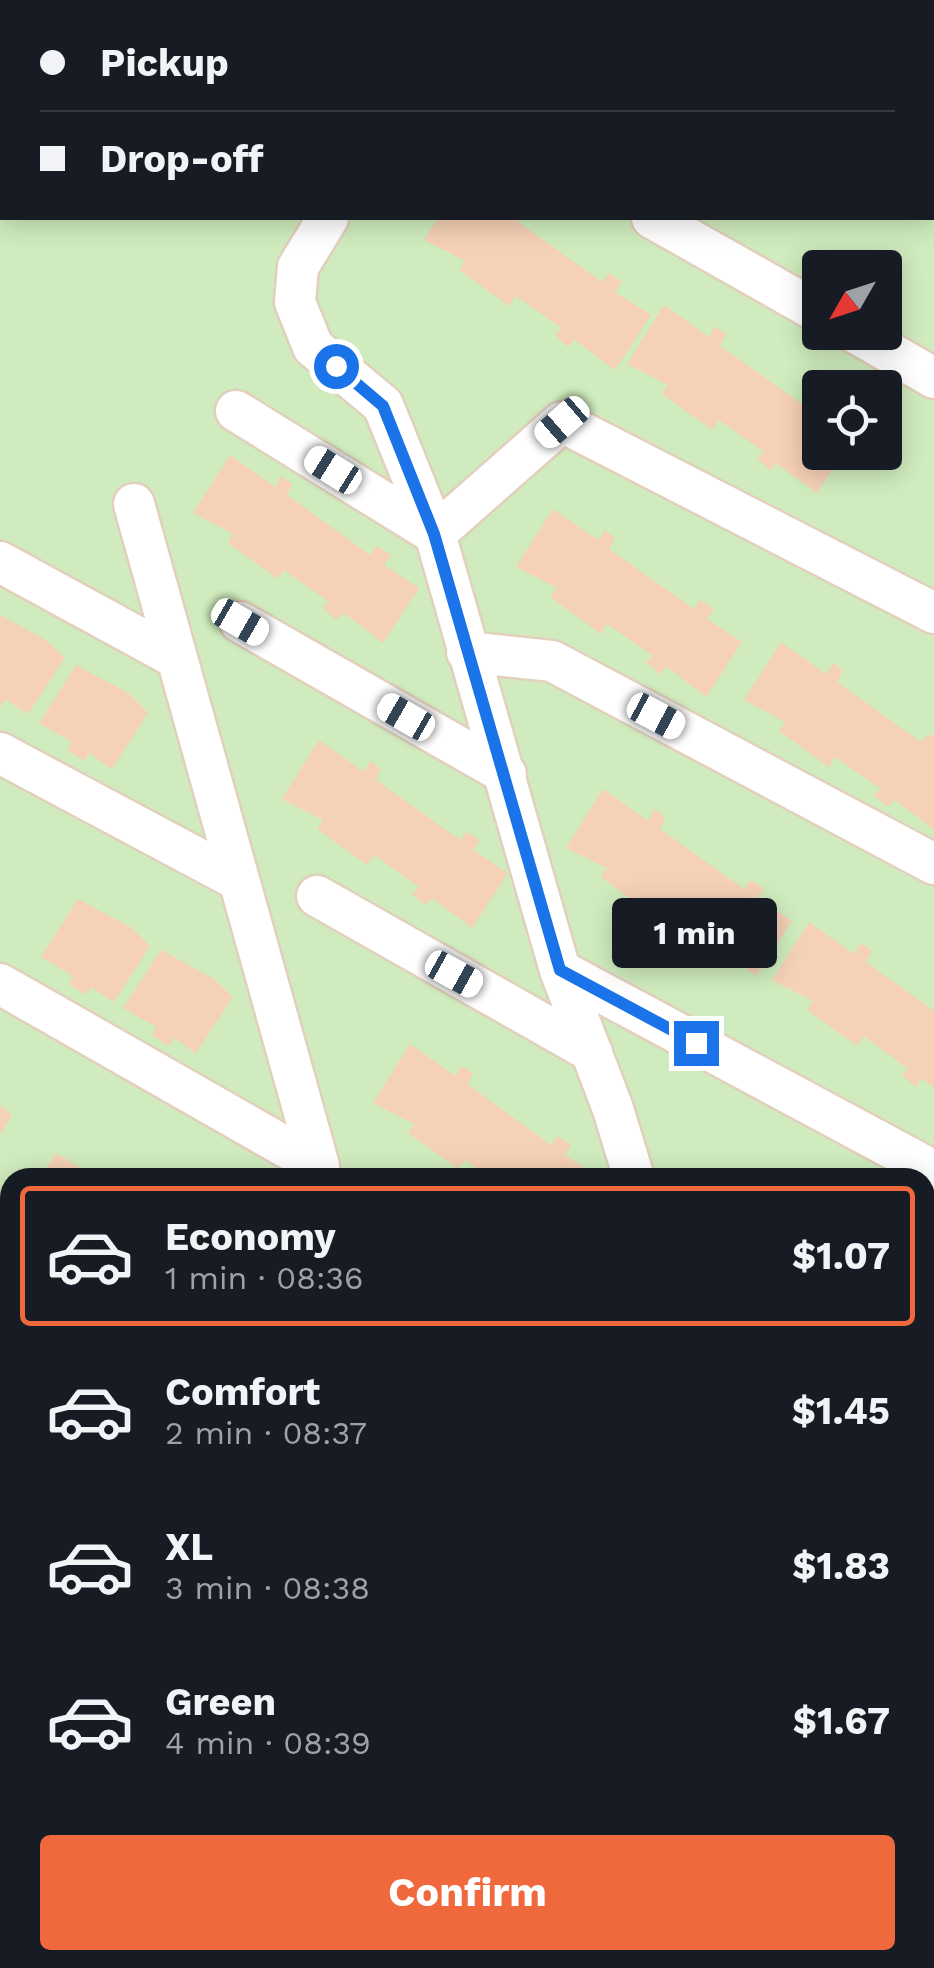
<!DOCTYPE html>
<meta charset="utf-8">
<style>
:root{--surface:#171b24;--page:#20242c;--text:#f1f3f6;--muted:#9ea1a6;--line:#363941;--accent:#f0693d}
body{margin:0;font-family:"Work Sans",sans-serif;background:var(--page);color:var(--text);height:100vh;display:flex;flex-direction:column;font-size:38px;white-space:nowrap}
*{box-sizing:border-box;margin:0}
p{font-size:32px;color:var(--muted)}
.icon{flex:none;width:55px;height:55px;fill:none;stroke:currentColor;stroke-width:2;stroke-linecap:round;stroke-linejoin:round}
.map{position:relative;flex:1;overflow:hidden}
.sheet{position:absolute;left:0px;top:1168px;width:935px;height:802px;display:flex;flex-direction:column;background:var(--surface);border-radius:30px 30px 0 0;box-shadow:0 5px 25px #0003}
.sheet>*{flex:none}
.top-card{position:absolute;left:0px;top:0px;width:935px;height:220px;box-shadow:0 5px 25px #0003;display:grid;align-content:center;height:220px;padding:0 40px;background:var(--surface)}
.needle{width:65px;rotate:231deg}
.fabs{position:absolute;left:802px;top:250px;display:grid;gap:20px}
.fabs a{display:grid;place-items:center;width:100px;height:100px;border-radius:10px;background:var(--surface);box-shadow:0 5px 25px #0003;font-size:50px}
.end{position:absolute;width:45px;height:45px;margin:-22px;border:12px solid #1a73e8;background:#fff;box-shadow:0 0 0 5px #fff}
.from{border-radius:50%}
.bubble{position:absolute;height:70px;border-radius:10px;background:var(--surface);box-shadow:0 5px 25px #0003;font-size:32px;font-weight:700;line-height:70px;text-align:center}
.car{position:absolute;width:30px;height:60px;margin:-30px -15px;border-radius:12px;box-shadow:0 0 8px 2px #0007;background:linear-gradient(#fff 24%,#345 0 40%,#fff 0 76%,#345 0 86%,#fff 0)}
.top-card b{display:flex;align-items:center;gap:35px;height:95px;font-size:38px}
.top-card b+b{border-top:2px solid var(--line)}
.top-card i{width:25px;height:25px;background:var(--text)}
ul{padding:18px 0 0;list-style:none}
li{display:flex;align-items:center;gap:30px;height:140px;margin:0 20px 15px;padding:0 20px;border:5px solid transparent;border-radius:10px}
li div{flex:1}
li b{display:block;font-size:38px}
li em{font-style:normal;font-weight:700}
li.current{border-color:var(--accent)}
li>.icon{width:90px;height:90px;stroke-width:1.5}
.primary-button{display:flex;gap:20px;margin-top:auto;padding:20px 40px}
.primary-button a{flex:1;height:115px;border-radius:10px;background:var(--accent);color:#fff;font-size:40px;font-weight:700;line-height:115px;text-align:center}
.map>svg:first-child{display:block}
.green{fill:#d0ecbe;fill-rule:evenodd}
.building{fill:#f5d1b6}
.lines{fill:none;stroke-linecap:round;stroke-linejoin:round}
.minor-casing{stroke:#e2cfbc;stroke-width:45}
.minor{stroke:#fff;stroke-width:40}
.route{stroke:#1a73e8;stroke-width:12}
</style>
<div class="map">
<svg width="934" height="1968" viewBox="0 0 934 1968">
<rect width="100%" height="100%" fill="#fef3e1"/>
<path class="green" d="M 0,0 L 934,0 L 934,1968 L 0,1968 ZM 2,2 L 932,2 L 932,218 L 2,218 ZM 820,268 L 885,268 L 885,332 L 820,332 ZM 820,388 L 885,388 L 885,452 L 820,452 ZM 10,1178 L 925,1178 L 925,1960 L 10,1960 Z"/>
<path class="building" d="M 438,218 L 520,218 L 518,222 L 602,282 L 609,273 L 622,282 L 615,292 L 651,315 L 615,370 L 575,340 L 567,347 L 555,335 L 561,328 L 516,296 L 509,306 L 459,270 L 465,261 L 424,240 Z
M 664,305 L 709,337 L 716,326 L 726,335 L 720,346 L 805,406 L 811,397 L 820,403 L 820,452 L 844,452 L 817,493 L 777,464 L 770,470 L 757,459 L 764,452 L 719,420 L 712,430 L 662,394 L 668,385 L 627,364 Z
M 230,455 L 275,487 L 281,476 L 292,484 L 287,495 L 370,555 L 377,546 L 391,555 L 384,565 L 419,588 L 383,643 L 344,613 L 336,620 L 323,608 L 329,602 L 284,570 L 278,579 L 228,543 L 233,534 L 193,513 Z
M 553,509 L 598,540 L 605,530 L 615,538 L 609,549 L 694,609 L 700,600 L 714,609 L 707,619 L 742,642 L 706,697 L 667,667 L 659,674 L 646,662 L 653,656 L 607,624 L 601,634 L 550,597 L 557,588 L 516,567 Z
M 0,615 L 46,640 L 65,658 L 28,714 L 5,699 L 0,708 Z
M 781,642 L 826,674 L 833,663 L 843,671 L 837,682 L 921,742 L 928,734 L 934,737 L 934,830 L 895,800 L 887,807 L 874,795 L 881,789 L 835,757 L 829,767 L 779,731 L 785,722 L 744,700 Z
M 76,665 L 130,694 L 148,713 L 112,769 L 89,753 L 84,761 L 67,750 L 72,742 L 39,723 Z
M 319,740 L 364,772 L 371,761 L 381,769 L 376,780 L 460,840 L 467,832 L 480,840 L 473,850 L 508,873 L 472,928 L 432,898 L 425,905 L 412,894 L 419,887 L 374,855 L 367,865 L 317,829 L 323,820 L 282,799 Z
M 603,789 L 648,821 L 655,809 L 665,818 L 660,829 L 744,889 L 751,880 L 764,889 L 757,899 L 792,921 L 756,976 L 716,947 L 709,954 L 696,942 L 703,936 L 658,904 L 651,914 L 601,877 L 607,868 L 566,848 Z
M 78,899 L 132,928 L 150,946 L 114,1002 L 91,987 L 86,995 L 69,984 L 73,976 L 41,957 Z
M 809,922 L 854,954 L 861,943 L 872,951 L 866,962 L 934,1011 L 934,1088 L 922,1079 L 915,1087 L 902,1075 L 908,1069 L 864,1036 L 857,1046 L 807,1010 L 813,1001 L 772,980 Z
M 161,950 L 214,979 L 233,997 L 196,1053 L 174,1038 L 169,1046 L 152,1035 L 156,1027 L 123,1008 Z
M 410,1044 L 455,1076 L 462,1066 L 473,1074 L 467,1084 L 551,1145 L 558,1136 L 571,1145 L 565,1155 L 599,1178 L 490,1178 L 465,1160 L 458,1169 L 408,1133 L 414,1124 L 373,1103 Z
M 0,1105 L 12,1115 L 0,1135 Z
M 56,1153 L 71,1162 L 98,1178 L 40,1178 Z
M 934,1276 L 934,1362 L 925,1355 L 925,1277 L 930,1281 Z
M 10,1380 L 10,1447 L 0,1442 L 0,1396 Z"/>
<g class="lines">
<defs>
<path id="minor" d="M 932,137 L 934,138
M 328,218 L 298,267 L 295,302 L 313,347 L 383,405 L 435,534 L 560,970 L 613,1109 L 634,1178
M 652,218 L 820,313
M 854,332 L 934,378
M 236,411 L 435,534 L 562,422 L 934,613
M 134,504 L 319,1166 L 318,1178
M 0,562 L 176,658
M 240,622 L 506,774
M 467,652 L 552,661 L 934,864
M 0,753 L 238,880
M 317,896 L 592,1052
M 560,970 L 934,1171
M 0,984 L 319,1166
M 925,1454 L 934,1455
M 0,1563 L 10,1571
M 925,1659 L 934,1659
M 925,1732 L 934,1735
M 335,1960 L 340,1968"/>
</defs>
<use href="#minor" class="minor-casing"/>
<use href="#minor" class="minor"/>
</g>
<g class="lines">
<path class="route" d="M 336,366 L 383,406 L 434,534 L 560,970 L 696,1043"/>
</g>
</svg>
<div class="fabs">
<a><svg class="needle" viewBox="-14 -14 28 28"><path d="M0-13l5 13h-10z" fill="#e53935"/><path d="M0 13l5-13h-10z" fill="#9ea1a6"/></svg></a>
<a><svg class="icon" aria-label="locate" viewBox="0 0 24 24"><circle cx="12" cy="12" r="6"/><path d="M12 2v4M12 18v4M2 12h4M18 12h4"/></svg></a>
</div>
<i class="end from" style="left:336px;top:366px"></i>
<i class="end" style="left:696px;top:1043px"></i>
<div class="bubble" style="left:612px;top:898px;width:165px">1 min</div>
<i class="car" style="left:562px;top:422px;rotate:229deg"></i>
<i class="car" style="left:333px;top:470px;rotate:302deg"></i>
<i class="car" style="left:240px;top:622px;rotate:120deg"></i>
<i class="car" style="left:656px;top:716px;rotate:118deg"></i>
<i class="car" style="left:406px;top:717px;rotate:300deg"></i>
<i class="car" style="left:454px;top:974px;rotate:119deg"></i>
<div class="top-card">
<b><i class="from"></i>Pickup</b>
<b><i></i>Drop-off</b>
</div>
<section class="sheet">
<ul>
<li class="current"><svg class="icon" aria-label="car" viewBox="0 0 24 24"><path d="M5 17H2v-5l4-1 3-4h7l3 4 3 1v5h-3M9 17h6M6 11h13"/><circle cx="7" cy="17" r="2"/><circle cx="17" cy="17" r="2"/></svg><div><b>Economy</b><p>1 min · 08:36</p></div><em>$1.07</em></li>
<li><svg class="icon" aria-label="car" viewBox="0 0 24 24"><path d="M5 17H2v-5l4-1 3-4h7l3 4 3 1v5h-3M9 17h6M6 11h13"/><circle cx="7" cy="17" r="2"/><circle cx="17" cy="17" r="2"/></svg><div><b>Comfort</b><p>2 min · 08:37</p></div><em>$1.45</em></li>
<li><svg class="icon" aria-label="car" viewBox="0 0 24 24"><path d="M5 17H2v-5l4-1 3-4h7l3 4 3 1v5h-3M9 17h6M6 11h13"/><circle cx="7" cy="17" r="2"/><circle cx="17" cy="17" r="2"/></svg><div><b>XL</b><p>3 min · 08:38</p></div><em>$1.83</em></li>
<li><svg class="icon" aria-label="car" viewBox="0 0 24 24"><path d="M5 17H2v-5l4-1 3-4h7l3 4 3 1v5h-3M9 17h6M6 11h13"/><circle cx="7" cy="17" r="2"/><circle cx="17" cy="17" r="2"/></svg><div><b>Green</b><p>4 min · 08:39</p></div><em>$1.67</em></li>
</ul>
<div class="primary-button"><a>Confirm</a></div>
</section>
</div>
